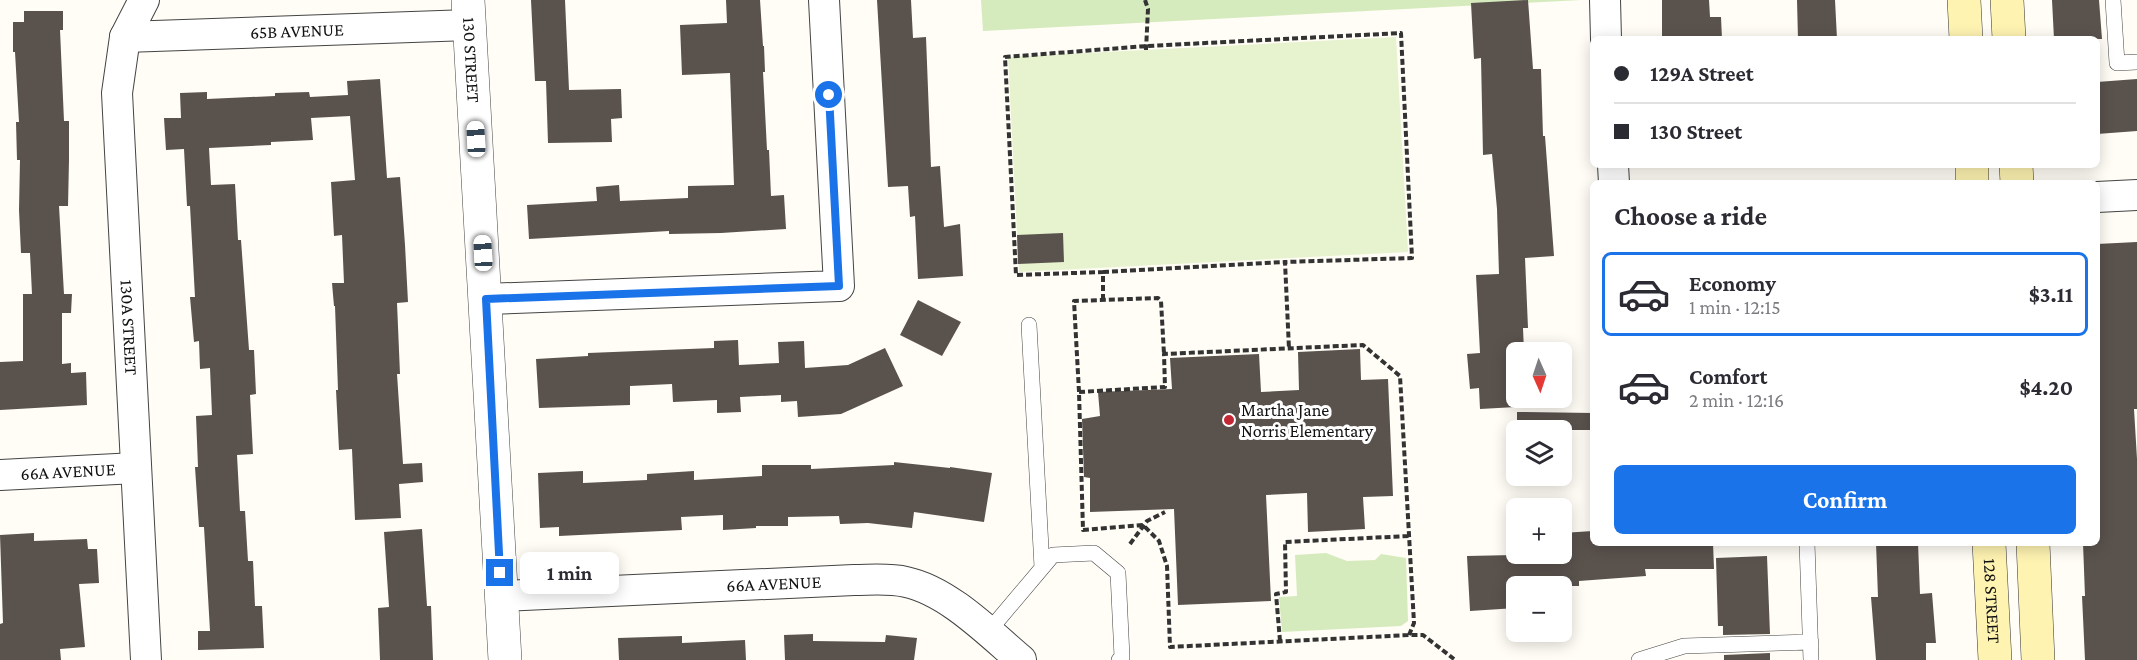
<!DOCTYPE html>
<meta charset="utf-8">
<style>
:root{--surface:#fff;--page:#f7f7f7;--text:#2b2b33;--muted:#7c7c81;--line:#e1e1e2;--accent:#1a73e8}
body{margin:0;font-family:"Crimson Pro",serif;background:var(--page);color:var(--text);height:100vh;display:flex;flex-direction:column;font-size:22px;white-space:nowrap}
*{box-sizing:border-box;margin:0}
p{font-size:20px;color:var(--muted)}
.icon{flex:none;width:33px;height:33px;fill:none;stroke:currentColor;stroke-width:2;stroke-linecap:round;stroke-linejoin:round}
.map{position:relative;flex:1;overflow:hidden}
.sheet{position:absolute;left:1590px;top:180px;width:510px;height:366px;display:flex;flex-direction:column;background:var(--surface);border-radius:9px;box-shadow:0 3px 15px #0003}
.sheet>*{flex:none}
.top-card{position:absolute;left:1590px;top:36px;width:510px;height:132px;border-radius:9px;box-shadow:0 3px 15px #0003;display:grid;align-content:center;height:132px;padding:0 24px;background:var(--surface)}
.needle{width:39px;rotate:177deg}
.controls{position:absolute;left:1506px;top:342px;display:grid;gap:12px}
.controls a{display:grid;place-items:center;width:66px;height:66px;border-radius:9px;background:var(--surface);box-shadow:0 3px 15px #0003;font-size:30px}
.end{position:absolute;width:27px;height:27px;margin:-14px;border:8px solid #1a73e8;background:#fff;box-shadow:0 0 0 3px #fff}
.from{border-radius:50%}
.bubble{position:absolute;height:42px;border-radius:9px;background:var(--surface);box-shadow:0 3px 15px #0003;font-size:20px;font-weight:700;line-height:42px;text-align:center}
.car{position:absolute;width:18px;height:36px;margin:-18px -9px;border-radius:8px;box-shadow:0 0 4px 2px #0007;background:linear-gradient(#fff 24%,#345 0 40%,#fff 0 76%,#345 0 86%,#fff 0)}
.top-card b{display:flex;align-items:center;gap:21px;height:57px;font-size:22px}
.top-card b+b{border-top:2px solid var(--line)}
.top-card i{width:15px;height:15px;background:var(--text)}
ul{padding:0;list-style:none}
li{display:flex;align-items:center;gap:18px;height:84px;margin:0 12px 9px;padding:0 12px;border:3px solid transparent;border-radius:9px}
li div{flex:1}
li b{display:block;font-size:22px}
li em{font-style:normal;font-weight:700}
li.selected{border-color:var(--accent)}
li>.icon{width:54px;height:54px;stroke-width:1.5}
h2{padding:0 24px;font-size:27px;line-height:72px}
.cta{display:flex;gap:12px;margin-top:auto;padding:12px 24px}
.cta a{flex:1;height:69px;border-radius:9px;background:var(--accent);color:#fff;font-size:24px;font-weight:700;line-height:69px;text-align:center}
.map>svg:first-child{display:block}
.green{fill:#d6ebbd}
.pitch{fill:#e7f2cf}
.building{fill:#5a524d}
.lines{fill:none;stroke-linecap:round;stroke-linejoin:round}
.service-casing{stroke:#444;stroke-width:16}
.minor-casing{stroke:#444;stroke-width:32}
.tertiary-casing{stroke:#444;stroke-width:34}
.secondary-casing{stroke:#333;stroke-width:34}
.path{stroke:#333;stroke-width:4;stroke-dasharray:6 3;stroke-linecap:butt}
.service{stroke:#fff;stroke-width:15}
.minor{stroke:#fff;stroke-width:30}
.tertiary{stroke:#fff;stroke-width:33}
.secondary{stroke:#fef3b1;stroke-width:33}
.route{stroke:#1a73e8;stroke-width:8}
.poi-dot{fill:#c22734;stroke:#fff;stroke-width:2}
.labels{text-anchor:middle;stroke-width:6;stroke-linejoin:round;paint-order:stroke}
.street-label{font-size:18px;fill:#111;stroke:#fff}
.poi-label{font-size:18px;fill:#111;stroke:#fff;text-anchor:start}
</style>
<div class="map">
<svg width="2137" height="660" viewBox="0 0 2137 660">
<rect width="100%" height="100%" fill="#fffdf5"/>
<path class="green" d="M 981,0 L 1581,0 L 983,31 Z
M 1326,553 L 1347,561 L 1375,560 L 1381,554 L 1406,558 L 1408,621 L 1401,626 L 1282,632 L 1279,597 L 1297,596 L 1295,555 Z"/>
<path class="pitch" d="M 1396,37 L 1408,252 L 1019,272 L 1008,57 Z"/>
<path class="building" d="M 531,0 L 565,0 L 569,90 L 621,89 L 622,118 L 611,119 L 612,142 L 548,143 L 546,81 L 535,81 Z
M 726,0 L 760,0 L 763,46 L 764,46 L 765,72 L 763,72 L 767,150 L 769,150 L 771,196 L 784,195 L 786,229 L 721,233 L 669,234 L 669,231 L 529,239 L 527,205 L 597,201 L 596,187 L 619,185 L 620,201 L 688,198 L 688,186 L 734,185 L 730,73 L 682,75 L 680,25 L 727,23 Z
M 877,0 L 911,0 L 913,38 L 926,37 L 931,167 L 940,166 L 944,227 L 960,224 L 963,276 L 918,279 L 915,216 L 910,217 L 908,186 L 888,187 Z
M 1528,0 L 1533,69 L 1541,69 L 1543,136 L 1545,136 L 1554,256 L 1525,258 L 1528,328 L 1523,328 L 1524,352 L 1516,352 L 1516,407 L 1480,409 L 1479,388 L 1470,389 L 1467,354 L 1480,353 L 1476,275 L 1499,274 L 1497,209 L 1492,154 L 1483,155 L 1481,58 L 1474,59 L 1471,3 Z
M 1662,0 L 1709,0 L 1710,17 L 1721,17 L 1722,39 L 1662,39 Z
M 1797,0 L 1835,0 L 1837,39 L 1798,39 Z
M 2052,0 L 2099,0 L 2102,39 L 2054,39 Z
M 24,11 L 63,11 L 63,30 L 60,30 L 64,121 L 69,121 L 69,160 L 68,206 L 59,206 L 64,294 L 72,294 L 71,313 L 62,313 L 62,364 L 71,363 L 71,373 L 86,372 L 87,405 L 0,410 L 0,362 L 23,361 L 23,294 L 32,294 L 30,253 L 21,253 L 19,210 L 20,160 L 17,160 L 16,122 L 19,122 L 15,52 L 13,52 L 13,22 L 24,22 Z
M 380,79 L 387,178 L 400,177 L 405,245 L 408,302 L 397,303 L 400,374 L 397,374 L 403,464 L 422,463 L 423,482 L 399,484 L 401,518 L 355,520 L 352,449 L 339,450 L 336,390 L 338,390 L 335,306 L 334,306 L 332,283 L 344,283 L 342,235 L 334,236 L 331,182 L 355,180 L 350,116 L 311,118 L 313,140 L 271,142 L 271,145 L 209,148 L 211,185 L 235,184 L 238,240 L 241,240 L 249,350 L 254,350 L 256,394 L 250,395 L 253,454 L 237,455 L 240,511 L 245,511 L 248,561 L 253,561 L 255,606 L 262,606 L 264,648 L 198,650 L 198,631 L 210,631 L 204,527 L 199,527 L 195,467 L 198,467 L 196,416 L 212,415 L 210,368 L 200,369 L 199,341 L 194,342 L 190,297 L 195,297 L 190,206 L 187,206 L 184,149 L 166,150 L 164,118 L 181,118 L 180,93 L 207,92 L 207,99 L 275,96 L 275,93 L 309,92 L 310,97 L 348,95 L 347,81 Z
M 2137,79 L 2137,131 L 2097,134 L 2097,82 Z
M 1063,233 L 1064,262 L 1018,264 L 1017,235 Z
M 2137,242 L 2137,409 L 2134,409 L 2137,459 L 2137,660 L 2085,660 L 2082,596 L 2085,596 L 2083,543 L 2097,543 L 2097,244 Z
M 918,300 L 961,322 L 942,356 L 900,335 Z
M 738,340 L 739,365 L 779,363 L 778,342 L 804,341 L 805,368 L 848,365 L 885,348 L 903,386 L 841,414 L 798,417 L 797,401 L 781,402 L 781,395 L 740,397 L 741,412 L 717,413 L 717,400 L 673,402 L 672,384 L 630,386 L 630,405 L 539,408 L 536,359 L 588,356 L 588,353 L 714,348 L 714,341 Z
M 1360,349 L 1361,380 L 1388,379 L 1393,496 L 1363,497 L 1365,529 L 1308,532 L 1307,493 L 1266,495 L 1271,601 L 1178,605 L 1174,509 L 1090,512 L 1090,478 L 1084,477 L 1082,419 L 1100,416 L 1098,392 L 1172,389 L 1170,358 L 1259,354 L 1261,392 L 1299,390 L 1298,352 Z
M 1517,412 L 1593,413 L 1593,430 L 1517,430 Z
M 894,462 L 950,468 L 950,467 L 992,473 L 984,522 L 914,512 L 912,528 L 868,523 L 840,524 L 839,516 L 788,517 L 788,526 L 756,526 L 756,528 L 723,530 L 723,515 L 681,517 L 682,530 L 559,536 L 559,527 L 540,528 L 538,473 L 583,471 L 583,483 L 647,480 L 647,474 L 694,471 L 694,480 L 762,476 L 762,465 L 811,465 L 811,469 L 894,465 Z
M 422,529 L 427,606 L 431,606 L 433,660 L 380,660 L 378,608 L 389,607 L 384,532 Z
M 1593,531 L 1593,543 L 1713,543 L 1714,569 L 1645,569 L 1646,576 L 1579,581 L 1579,586 L 1516,586 L 1516,608 L 1470,611 L 1467,556 L 1562,554 L 1562,533 Z
M 34,533 L 34,541 L 87,539 L 88,549 L 97,549 L 99,583 L 79,584 L 85,647 L 60,649 L 61,660 L 0,660 L 0,624 L 3,623 L 0,535 Z
M 1876,543 L 1918,543 L 1920,594 L 1932,593 L 1936,643 L 1926,643 L 1926,660 L 1876,660 L 1871,597 L 1878,597 Z
M 1767,556 L 1770,634 L 1723,635 L 1723,626 L 1718,626 L 1716,558 Z
M 813,634 L 813,641 L 885,642 L 886,635 L 917,638 L 914,660 L 785,660 L 784,635 Z
M 682,636 L 682,643 L 745,640 L 746,660 L 619,660 L 618,638 Z
M 1770,653 L 1770,660 L 1724,660 L 1724,655 Z"/>
<g class="lines">
<defs>
<path id="service" d="M 2113,0 L 2117,63 L 2137,62
M 1029,325 L 1042,567
M 1807,543 L 1811,660
M 988,632 L 1053,555 L 1094,553 L 1118,573 L 1122,657 L 1119,660
M 1639,660 L 1684,646 L 1811,642"/>
<g id="minor">
<path id="s1" d="M 144,0 L 125,37 L 117,93 L 146,660"/>
<path d="M 1605,0 L 1606,39"/>
<path id="s2" d="M 125,37 L 469,25"/>
<path d="M 1613,165 L 1614,183"/>
<path d="M 2097,197 L 2137,195"/>
<path d="M 486,299 L 839,286 L 824,0"/>
<path id="s3" d="M 0,475 L 136,468"/>
<path id="s4" d="M 501,596 L 854,580 C 871,580 889,578 906,582 C 948,591 988,632 1021,660"/>
</g>
<g id="tertiary">
<path id="s5" d="M 468,0 L 505,660"/>
</g>
<g id="secondary">
<path d="M 1964,0 L 1966,39"/>
<path d="M 2007,0 L 2009,39"/>
<path d="M 1972,165 L 1972,183"/>
<path d="M 2016,165 L 2017,183"/>
<path id="s6" d="M 1989,543 L 1995,660"/>
<path d="M 2033,543 L 2038,660"/>
</g>
</defs>
<use href="#service" class="service-casing"/>
<use href="#minor" class="minor-casing"/>
<use href="#tertiary" class="tertiary-casing"/>
<use href="#secondary" class="secondary-casing"/>
<path class="path" d="M 1145,0 L 1148,9 L 1146,50
M 1103,272 L 1285,262
M 1103,300 L 1103,272 L 1016,275 L 1005,57 L 1147,46 L 1401,33 L 1412,258 L 1285,262 L 1289,349
M 1079,392 L 1074,301 L 1158,298 L 1161,301 L 1164,354
M 1130,544 L 1147,521 L 1165,512
M 1409,635 L 1414,623 L 1400,376 L 1363,345 L 1164,354 L 1165,387 L 1079,392 L 1083,530 L 1143,525 L 1159,541 L 1167,566 L 1170,647 L 1409,635 L 1423,635 L 1454,659
M 1280,641 L 1276,594 L 1286,592 L 1285,542 L 1409,536"/>
<use href="#service" class="service"/>
<use href="#minor" class="minor"/>
<use href="#tertiary" class="tertiary"/>
<use href="#secondary" class="secondary"/>
</g>
<g class="lines">
<path class="route" d="M 500,573 L 486,299 L 839,286 L 829,95"/>
</g>
<circle class="poi-dot" cx="1229" cy="420" r="6"/>
<g class="labels">
<g class="street-label">
<text dy="6" stroke="none"><textPath href="#s2" startOffset="172">65B AVENUE</textPath></text>
<text dy="6" stroke="none"><textPath href="#s5" startOffset="60">130 STREET</textPath></text>
<text dy="6" stroke="none"><textPath href="#s1" startOffset="333">130A STREET</textPath></text>
<text dy="6" stroke="none"><textPath href="#s3" startOffset="68">66A AVENUE</textPath></text>
<text dy="6" stroke="none"><textPath href="#s4" startOffset="273">66A AVENUE</textPath></text>
<text dy="6" stroke="none"><textPath href="#s6" startOffset="58">128 STREET</textPath></text>
</g>
<g class="poi-label">
<text x="1241" y="416">Martha Jane<tspan x="1241" dy="21">Norris Elementary</tspan></text>
</g>
</g>
</svg>
<div class="controls">
<a><svg class="needle" viewBox="-14 -14 28 28"><path d="M0-13l5 13h-10z" fill="#e53935"/><path d="M0 13l5-13h-10z" fill="#7c7c81"/></svg></a>
<a><svg class="icon" aria-label="layers" viewBox="0 0 24 24"><path d="M12 4l9 5-9 5-9-5zM3 14l9 5 9-5"/></svg></a>
<a>+</a>
<a>−</a>
</div>
<i class="end from" style="left:829px;top:95px"></i>
<i class="end" style="left:500px;top:573px"></i>
<div class="bubble" style="left:520px;top:552px;width:99px">1 min</div>
<i class="car" style="left:476px;top:139px;rotate:357deg"></i>
<i class="car" style="left:483px;top:253px;rotate:357deg"></i>
<div class="top-card">
<b><i class="from"></i>129A Street</b>
<b><i></i>130 Street</b>
</div>
<section class="sheet">
<h2>Choose a ride</h2>
<ul>
<li class="selected"><svg class="icon" aria-label="car" viewBox="0 0 24 24"><path d="M5 17H2v-5l4-1 3-4h7l3 4 3 1v5h-3M9 17h6M6 11h13"/><circle cx="7" cy="17" r="2"/><circle cx="17" cy="17" r="2"/></svg><div><b>Economy</b><p>1 min · 12:15</p></div><em>$3.11</em></li>
<li><svg class="icon" aria-label="car" viewBox="0 0 24 24"><path d="M5 17H2v-5l4-1 3-4h7l3 4 3 1v5h-3M9 17h6M6 11h13"/><circle cx="7" cy="17" r="2"/><circle cx="17" cy="17" r="2"/></svg><div><b>Comfort</b><p>2 min · 12:16</p></div><em>$4.20</em></li>
</ul>
<div class="cta"><a>Confirm</a></div>
</section>
</div>
